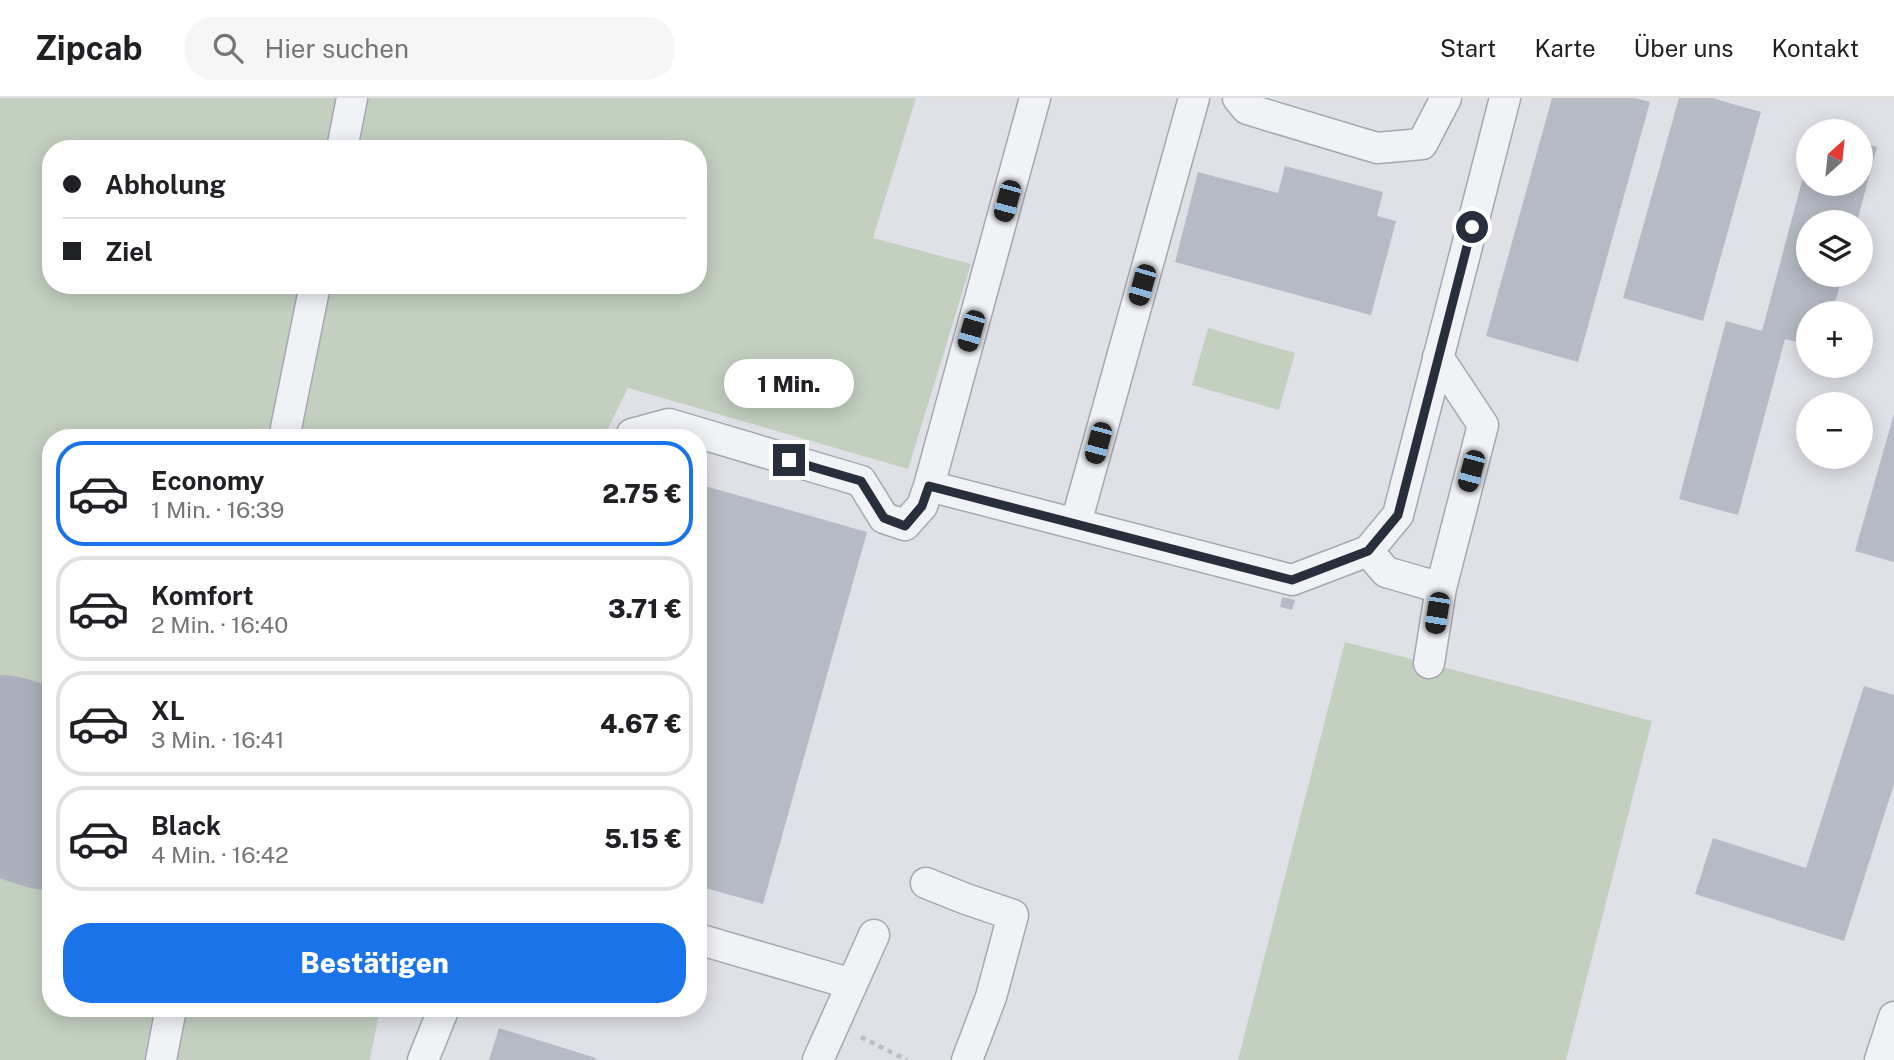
<!DOCTYPE html>
<html lang="de">
<meta charset="utf-8">
<style>
:root{--surface:#fff;--page:#f6f6f6;--text:#202124;--muted:#757577;--line:#e0e0e0;--accent:#1a73e8}
body{margin:0;font-family:"Public Sans",sans-serif;background:var(--page);color:var(--text);height:100vh;display:flex;flex-direction:column;font-size:26px;white-space:nowrap}
*{box-sizing:border-box;margin:0}
p{font-size:23px;color:var(--muted)}
.icon{flex:none;width:38px;height:38px;fill:none;stroke:currentColor;stroke-width:2;stroke-linecap:round;stroke-linejoin:round}
.map{position:relative;flex:1;overflow:hidden}
.panel{position:absolute;left:42px;top:331px;width:665px;height:588px;display:flex;flex-direction:column;background:var(--surface);border-radius:28px;box-shadow:0 4px 18px #0003}
.panel>*{flex:none}
.guide{position:absolute;left:42px;top:42px;width:665px;height:154px;border-radius:28px;box-shadow:0 4px 18px #0003;display:grid;align-content:center;height:154px;padding:0 21px;background:var(--surface)}
.needle{width:46px;rotate:27deg}
.fabs{position:absolute;left:1796px;top:21px;display:grid;gap:14px}
.fabs a{display:grid;place-items:center;width:77px;height:77px;border-radius:50%;background:var(--surface);box-shadow:0 4px 18px #0003;font-size:35px}
.end{position:absolute;width:32px;height:32px;margin:-16px;border:9px solid #292e3d;background:#fff;box-shadow:0 0 0 4px #fff}
.from{border-radius:50%}
.bubble{position:absolute;height:49px;border-radius:24px;background:var(--surface);box-shadow:0 4px 18px #0003;font-size:23px;font-weight:800;line-height:49px;text-align:center}
.car{position:absolute;width:21px;height:42px;margin:-21px -10px;border-radius:9px;box-shadow:0 0 5px 2px #0007;background:linear-gradient(#222 24%,#8ab4d8 0 40%,#222 0 76%,#8ab4d8 0 86%,#222 0)}
.guide b{display:flex;align-items:center;gap:24px;height:66px;font-size:26px}
.guide b+b{border-top:2px solid var(--line)}
.guide i{width:18px;height:18px;background:var(--text)}
ul{padding:12px 0 0;list-style:none}
li{display:flex;align-items:center;gap:21px;height:105px;margin:0 14px 10px;padding:0 7px;border:4px solid var(--line);border-radius:28px}
li div{flex:1}
li b{display:block;font-size:26px}
li em{font-style:normal;font-weight:800}
li.active{border-color:var(--accent)}
li>.icon{width:63px;height:63px;stroke-width:1.5}
.cta{display:flex;gap:14px;margin-top:auto;padding:14px 21px}
.cta a{flex:1;height:80px;border-radius:28px;background:var(--accent);color:#fff;font-size:28px;font-weight:800;line-height:80px;text-align:center}
header{display:flex;align-items:center;gap:42px;box-sizing:border-box;height:98px;padding:0 35px;background:var(--surface);border-bottom:2px solid var(--line)}
header strong{font-size:33px}
nav{display:flex;gap:38px;margin-inline-start:auto;font-size:24px}
.search{width:490px;height:63px;background:var(--page);display:flex;align-items:center;gap:18px;box-sizing:border-box;padding:0 24px;border-radius:28px;color:var(--muted);font-size:26px}
.map>svg:first-child{display:block}
.green{fill:#c3d0c0}
.lines{fill:none;stroke-linecap:round;stroke-linejoin:round}
.runway{stroke:#acb0bc;stroke-width:198}
.building{fill:#b6bac4}
.minor-casing{stroke:#a5a8b1;stroke-width:33}
.path{stroke:#bdbfc6;stroke-width:4.5;stroke-dasharray:5 5;stroke-linecap:butt}
.minor{stroke:#f1f2f6;stroke-width:30}
.route{stroke:#292e3d;stroke-width:9}
</style>
<header>
<strong>Zipcab</strong>
<div class="search"><svg class="icon" aria-label="search" viewBox="0 0 24 24"><circle cx="10" cy="10" r="6"/><path d="M15 15l6 6"/></svg>Hier suchen</div>
<nav><a>Start</a><a>Karte</a><a>Über uns</a><a>Kontakt</a></nav>
</header>
<div class="map">
<svg width="1894" height="962" viewBox="0 0 1894 962">
<rect width="100%" height="100%" fill="#dfe1e7"/>
<path class="green" d="M 0,0 L 341,0 L 331,51 L 51,51 L 51,187 L 303,187 L 272,339 L 51,340 L 51,607 L 0,590 Z
M 365,0 L 916,0 L 873,140 L 971,166 L 908,371 L 628,290 L 604,339 L 298,340 L 328,187 L 698,187 L 698,51 L 355,51 Z
M 1208,230 L 1295,255 L 1279,312 L 1192,287 Z
M 1345,544 L 1652,623 L 1566,962 L 1238,962 Z
M 0,759 L 51,777 L 51,910 L 160,910 L 150,962 L 0,962 Z
M 183,910 L 380,910 L 370,962 L 173,962 Z"/>
<g class="lines">
<path class="runway" d="M 0,676 L 51,693"/>
</g>
<path class="building" d="M 1552,0 L 1635,0 L 1650,4 L 1578,264 L 1486,238 Z
M 1679,0 L 1712,0 L 1761,14 L 1703,223 L 1623,200 Z
M 1860,44 L 1877,49 L 1857,124 L 1808,124 L 1808,177 L 1843,177 L 1832,215 L 1808,215 L 1808,247 L 1785,241 L 1738,417 L 1679,401 L 1726,223 L 1762,233 L 1807,64 L 1808,86 L 1860,86 Z
M 1285,68 L 1383,94 L 1377,118 L 1396,123 L 1371,217 L 1175,164 L 1198,74 L 1278,95 Z
M 1894,316 L 1894,464 L 1855,453 Z
M 698,386 L 867,434 L 763,806 L 698,788 Z
M 1282,499 L 1295,502 L 1292,512 L 1280,509 Z
M 1864,588 L 1894,597 L 1894,686 L 1844,843 L 1695,796 L 1713,740 L 1806,770 Z
M 499,930 L 596,960 L 595,962 L 489,962 Z"/>
<g class="lines">
<defs>
<path id="minor" d="M 1238,0 L 1247,11 L 1377,50 L 1422,46 L 1446,0
M 342,51 L 352,0
M 1438,259 L 1483,327 L 1441,490
M 284,340 L 315,187
M 630,340 L 632,336 L 669,326 L 861,383 L 884,420 L 905,427 L 922,408 L 929,388 L 1035,0
M 929,388 L 1292,482 L 1368,453 L 1398,417 L 1505,0
M 1076,425 L 1194,0
M 1368,453 L 1386,474 L 1441,490 L 1429,565
M 926,785 L 966,801 L 1013,817 L 991,899 L 967,962
M 698,841 L 852,886
M 161,962 L 171,910
M 423,962 L 444,910
M 818,962 L 874,837
M 1880,962 L 1894,919"/>
</defs>
<use href="#minor" class="minor-casing"/>
<path class="path" d="M 861,939 L 907,962"/>
<use href="#minor" class="minor"/>
</g>
<g class="lines">
<path class="route" d="M 789,362 L 861,383 L 884,420 L 905,428 L 922,408 L 929,388 L 1292,482 L 1368,453 L 1398,417 L 1472,129"/>
</g>
</svg>
<div class="fabs">
<a><svg class="needle" viewBox="-14 -14 28 28"><path d="M0-13l5 13h-10z" fill="#e53935"/><path d="M0 13l5-13h-10z" fill="#757577"/></svg></a>
<a><svg class="icon" aria-label="layers" viewBox="0 0 24 24"><path d="M12 4l9 5-9 5-9-5zM3 14l9 5 9-5"/></svg></a>
<a>+</a>
<a>−</a>
</div>
<i class="end from" style="left:1472px;top:129px"></i>
<i class="end" style="left:789px;top:362px"></i>
<div class="bubble" style="left:724px;top:261px;width:130px">1 Min.</div>
<i class="car" style="left:1007px;top:103px;rotate:195deg"></i>
<i class="car" style="left:1142px;top:187px;rotate:196deg"></i>
<i class="car" style="left:971px;top:233px;rotate:196deg"></i>
<i class="car" style="left:1098px;top:345px;rotate:195deg"></i>
<i class="car" style="left:1471px;top:373px;rotate:195deg"></i>
<i class="car" style="left:1437px;top:515px;rotate:189deg"></i>
<div class="guide">
<b><i class="from"></i>Abholung</b>
<b><i></i>Ziel</b>
</div>
<section class="panel">
<ul>
<li class="active"><svg class="icon" aria-label="car" viewBox="0 0 24 24"><path d="M5 17H2v-5l4-1 3-4h7l3 4 3 1v5h-3M9 17h6M6 11h13"/><circle cx="7" cy="17" r="2"/><circle cx="17" cy="17" r="2"/></svg><div><b>Economy</b><p>1 Min. · 16:39</p></div><em>2.75 €</em></li>
<li><svg class="icon" aria-label="car" viewBox="0 0 24 24"><path d="M5 17H2v-5l4-1 3-4h7l3 4 3 1v5h-3M9 17h6M6 11h13"/><circle cx="7" cy="17" r="2"/><circle cx="17" cy="17" r="2"/></svg><div><b>Komfort</b><p>2 Min. · 16:40</p></div><em>3.71 €</em></li>
<li><svg class="icon" aria-label="car" viewBox="0 0 24 24"><path d="M5 17H2v-5l4-1 3-4h7l3 4 3 1v5h-3M9 17h6M6 11h13"/><circle cx="7" cy="17" r="2"/><circle cx="17" cy="17" r="2"/></svg><div><b>XL</b><p>3 Min. · 16:41</p></div><em>4.67 €</em></li>
<li><svg class="icon" aria-label="car" viewBox="0 0 24 24"><path d="M5 17H2v-5l4-1 3-4h7l3 4 3 1v5h-3M9 17h6M6 11h13"/><circle cx="7" cy="17" r="2"/><circle cx="17" cy="17" r="2"/></svg><div><b>Black</b><p>4 Min. · 16:42</p></div><em>5.15 €</em></li>
</ul>
<div class="cta"><a>Bestätigen</a></div>
</section>
</div>
